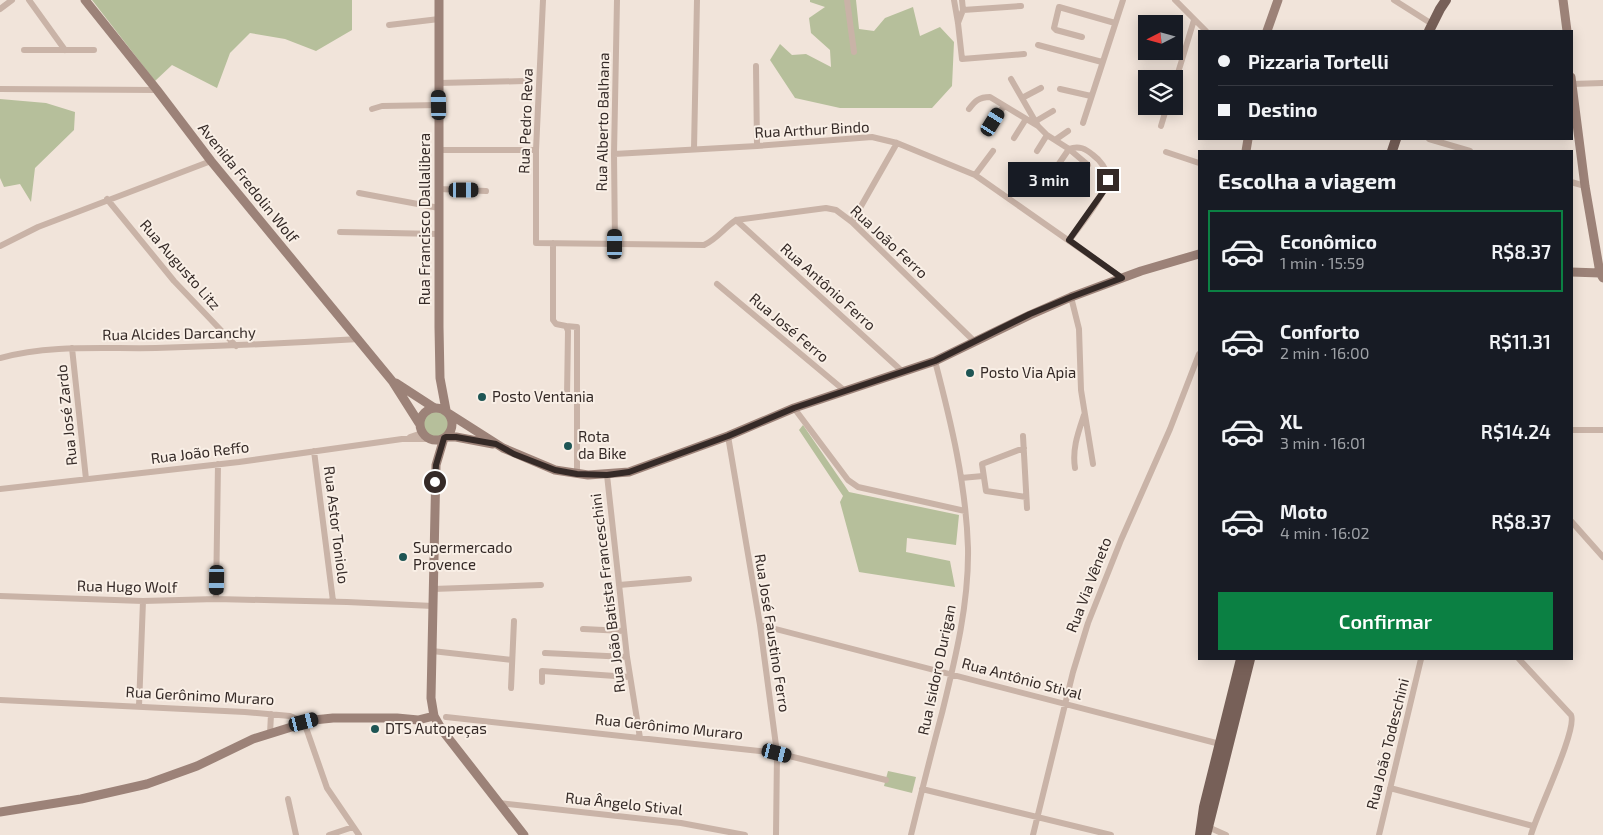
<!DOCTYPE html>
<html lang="pt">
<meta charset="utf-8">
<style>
:root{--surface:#171b24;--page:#242831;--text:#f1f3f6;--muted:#9ea1a6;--line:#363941;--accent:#0b8043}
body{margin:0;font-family:"Exo 2",sans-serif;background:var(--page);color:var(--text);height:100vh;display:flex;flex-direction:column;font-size:19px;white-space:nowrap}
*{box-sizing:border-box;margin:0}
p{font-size:16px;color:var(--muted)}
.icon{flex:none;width:28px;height:28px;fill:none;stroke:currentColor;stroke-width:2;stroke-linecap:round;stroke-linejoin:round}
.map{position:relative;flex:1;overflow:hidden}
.sheet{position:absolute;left:1198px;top:150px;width:375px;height:510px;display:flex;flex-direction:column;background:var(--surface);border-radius:0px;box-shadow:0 2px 12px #0003}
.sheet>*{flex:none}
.guide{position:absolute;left:1198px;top:30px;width:375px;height:110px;border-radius:0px;box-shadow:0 2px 12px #0003;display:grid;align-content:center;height:110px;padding:0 20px;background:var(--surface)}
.needle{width:32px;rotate:264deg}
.fabs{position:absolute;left:1138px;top:15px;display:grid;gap:10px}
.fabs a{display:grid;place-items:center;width:45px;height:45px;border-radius:0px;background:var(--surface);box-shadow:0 2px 12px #0003;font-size:25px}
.end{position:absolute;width:22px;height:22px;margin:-11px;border:6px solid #352a27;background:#fff;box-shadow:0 0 0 2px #fff}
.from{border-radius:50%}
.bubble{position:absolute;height:35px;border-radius:0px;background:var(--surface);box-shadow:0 2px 12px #0003;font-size:16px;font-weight:600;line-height:35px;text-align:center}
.car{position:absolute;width:15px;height:30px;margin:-15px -8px;border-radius:6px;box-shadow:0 0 4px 1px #0007;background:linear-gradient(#222 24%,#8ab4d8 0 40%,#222 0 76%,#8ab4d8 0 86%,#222 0)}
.guide b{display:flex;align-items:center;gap:18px;height:48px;font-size:19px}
.guide b+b{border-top:1px solid var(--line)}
.guide i{width:12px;height:12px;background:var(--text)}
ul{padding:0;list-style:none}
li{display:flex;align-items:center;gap:15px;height:82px;margin:0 10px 8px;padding:0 10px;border:2px solid transparent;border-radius:0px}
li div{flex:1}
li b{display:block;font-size:19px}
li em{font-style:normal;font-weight:600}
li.on{border-color:var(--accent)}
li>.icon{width:45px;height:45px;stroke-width:1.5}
h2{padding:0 20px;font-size:22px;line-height:60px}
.button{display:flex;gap:10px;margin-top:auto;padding:10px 20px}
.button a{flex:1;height:58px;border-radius:0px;background:var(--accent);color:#fff;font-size:20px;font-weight:600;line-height:58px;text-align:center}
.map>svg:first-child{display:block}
.green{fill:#b6bf9b}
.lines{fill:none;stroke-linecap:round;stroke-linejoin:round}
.street{stroke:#c9b3a7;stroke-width:6}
.secondary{stroke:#9c8278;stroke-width:9}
.primary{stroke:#776058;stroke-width:10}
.route{stroke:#352a27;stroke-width:6}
.poi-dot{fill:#1e5554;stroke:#f9efe6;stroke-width:2}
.labels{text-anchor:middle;stroke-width:4;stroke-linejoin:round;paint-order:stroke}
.street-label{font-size:15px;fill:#352a27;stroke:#f9efe6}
.poi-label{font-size:15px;fill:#352a27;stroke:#f9efe6;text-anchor:start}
</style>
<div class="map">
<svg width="1603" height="835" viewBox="0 0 1603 835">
<rect width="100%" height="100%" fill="#f1e4da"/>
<path class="green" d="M 92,0 L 352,0 L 352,30 L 316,51 L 285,39 L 250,33 L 230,53 L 217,88 L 172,65 L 155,81 Z
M 810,0 L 856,0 L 859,29 L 874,31 L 885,18 L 913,7 L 920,36 L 940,27 L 954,42 L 952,86 L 932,108 L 840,108 L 795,98 L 770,60 L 780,44 L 792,55 L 806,54 L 831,67 L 830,50 L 811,33 L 809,18 L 825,7 L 810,2 Z
M 0,99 L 46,103 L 75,112 L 74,130 L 35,168 L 31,202 L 20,184 L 4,187 L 0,178 Z
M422 424a14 14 0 1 1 28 0a14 14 0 1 1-28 0Z
M 803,425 L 849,492 L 959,515 L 956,545 L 907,538 L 906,552 L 950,561 L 955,587 L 859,572 L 840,502 L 843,496 L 799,430 Z
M 888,771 L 916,777 L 912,793 L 884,786 Z"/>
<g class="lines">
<path class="street" d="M 29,0 L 65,50
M 543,0 L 536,150 L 536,243 L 704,245 C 717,239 724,228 736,220 L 826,208 L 836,210 L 852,222 L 975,342
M 847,0 L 854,52
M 954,0 L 958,23 L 962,59 L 1024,54
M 1175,0 L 1206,31
M 1394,0 L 1432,24
M 0,9 L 12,0
M 963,10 L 1021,6
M 958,23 L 963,10 L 962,0
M 389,25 L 439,19
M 1082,37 L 1056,30 L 1054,28 L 1059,7 L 1115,23
M 1038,45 L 1102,62
M 24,50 L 94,50
M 756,66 L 757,146
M 1011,79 L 1038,126
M 439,83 L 524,81
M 1572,84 L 1603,83
M 1174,86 L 1194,20
M 0,89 L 157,90
M 1060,89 L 1091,96
M 1022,98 L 1041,88
M 372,109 L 382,106 L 439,105
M 969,109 C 975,101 979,97 990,97 L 1038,126 L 1047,135 L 1069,149 C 1079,145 1086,149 1093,155 C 1100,160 1107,169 1107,178 C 1108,192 1079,227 1069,241
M 1036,121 L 1053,111
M 993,122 L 1004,106
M 1083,123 L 1123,0
M 1161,126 L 1167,106
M 1014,138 L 1026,119
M 1429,139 L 1470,151
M 1055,140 L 1068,131
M 694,149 L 697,0
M 439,150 L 536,150
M 1037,151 L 1047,135
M 1166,152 L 1199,163
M 614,154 L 757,146 L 872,137 L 897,143 L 975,175 L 1122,278
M 1058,165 L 1069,149 L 1088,165 L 1075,184
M 975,175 L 993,151
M 1571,182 L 1585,186
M 439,189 L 486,191
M 359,193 L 439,208
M 107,199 L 174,281 L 236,346
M 736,220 L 903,372
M 852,222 L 897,143
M 340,232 L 439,234
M 553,243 L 553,320 L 556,324 L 566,326 L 568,331 L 567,396
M 615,244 L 614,154 L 617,0
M 0,246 L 38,227 L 211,161
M 717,284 L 845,391
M 1071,297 L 1079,329 L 1081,390 L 1093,464
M 566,326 L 577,327 L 577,474
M 72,348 L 86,479
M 0,358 C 50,344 105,349 156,348 C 224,346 291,343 359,339
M 794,408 L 848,480 L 858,487 L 965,511
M 1571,430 L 1603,430
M 728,436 L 760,625 L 777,753 L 776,835
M 1023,436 L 1027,508
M 410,437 L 422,433
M 1024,448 L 982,464 L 986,491 L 1026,497
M 314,451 L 333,601
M 1075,468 C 1072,449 1078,433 1084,415
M 607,475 L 627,657 L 640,738
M 961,478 L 983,476
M 0,489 L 239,462 L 402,439 L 429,439
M 1571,521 L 1603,557
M 619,585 L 689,579
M 433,589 L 541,585
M 0,596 L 143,601 L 216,599 L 347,602 L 433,606
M 216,599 L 218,464
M 760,625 L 1220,744
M 583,629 L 624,631
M 432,651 L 512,660
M 545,653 L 627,657
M 1519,659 L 1571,715 C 1578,729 1536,815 1531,835
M 542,682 L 542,671 L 630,677
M 511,688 L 514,621
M 0,700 L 245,712 L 290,716 L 304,722 L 327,788 L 359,835
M 139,706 L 143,601
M 446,717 L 777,753 L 886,780
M 270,734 L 271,714
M 1390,788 L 1533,826
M 922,789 L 1111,835
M 288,799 L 296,835
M 499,803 L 681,823 L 745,835
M 1208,827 L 1226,835
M 329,835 L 353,827
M 911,835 C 921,794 931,754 942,713 C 955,660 969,604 968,548 C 966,484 951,422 935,361
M 1033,835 L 1073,672 L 1088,623 L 1121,540 L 1170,429 L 1199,354
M 1379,835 L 1421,659"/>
<path class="secondary" d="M 85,0 L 157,90 L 211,161 L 393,382 L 419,423
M 439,0 L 439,327 L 440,378 L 446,410
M 1563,0 L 1567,31
M 1267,31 L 1278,0
M 1571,77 L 1585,186 L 1600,273 L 1603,278
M 1246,151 L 1248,139
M 1571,272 L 1600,273
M 396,383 L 433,407
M420 424a16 16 0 1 1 32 0a16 16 0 1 1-32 0Z
M 448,413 L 503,448 L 555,470 L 588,475 L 629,472 L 728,436 L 794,408 L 935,361 L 1030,315 L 1071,297 L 1141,271 L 1199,254
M 446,437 L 456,437 L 493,444
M 444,438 L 436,465 L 431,698 L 434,716 L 442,730 L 524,835
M 0,812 L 81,799 L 147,784 L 197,766 L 253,739 L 314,720 L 333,718 L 397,718 L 418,720 L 434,716"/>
<path class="primary" d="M 1429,31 L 1440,9 L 1446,0
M 1392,151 L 1396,139
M 1200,835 L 1204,807 L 1241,659
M 1206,835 L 1250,659"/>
</g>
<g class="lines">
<path class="route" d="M 435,482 L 436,465 L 444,438 L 446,437 L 456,437 L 496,444 L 514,454 L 555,470 L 577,474 L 607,475 L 629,472 L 728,436 L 794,408 L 935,361 L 1030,314 L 1071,297 L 1122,278 L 1069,240 L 1103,192 L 1108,180"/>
</g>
<g class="poi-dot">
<circle cx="970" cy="373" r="5"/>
<circle cx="482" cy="397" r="5"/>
<circle cx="568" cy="446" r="5"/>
<circle cx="403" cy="557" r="5"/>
<circle cx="375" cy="729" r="5"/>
</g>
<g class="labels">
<g class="street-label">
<text transform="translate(526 121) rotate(-88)" y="5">Rua Pedro Reva</text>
<text transform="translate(603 122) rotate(-89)" y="5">Rua Alberto Balhana</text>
<text transform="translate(812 130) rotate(-3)" y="5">Rua Arthur Bindo</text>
<text transform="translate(248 183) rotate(51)" y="5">Avenida Fredolin Wolf</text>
<text transform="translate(425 219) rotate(-90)" y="5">Rua Francisco Dallalibera</text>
<text transform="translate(889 242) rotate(43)" y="5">Rua João Ferro</text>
<text transform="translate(180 265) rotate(49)" y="5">Rua Augusto Litz</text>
<text transform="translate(828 287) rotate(42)" y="5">Rua Antônio Ferro</text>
<text transform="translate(789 328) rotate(40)" y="5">Rua José Ferro</text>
<text transform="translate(179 334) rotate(-1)" y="5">Rua Alcides Darcanchy</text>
<text transform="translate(67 415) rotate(-96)" y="5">Rua José Zardo</text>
<text transform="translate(200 453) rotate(-7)" y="5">Rua João Reffo</text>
<text transform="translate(336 525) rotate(83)" y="5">Rua Astor Toniolo</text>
<text transform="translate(1089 585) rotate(-69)" y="5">Rua Via Vêneto</text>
<text transform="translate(127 587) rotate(1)" y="5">Rua Hugo Wolf</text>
<text transform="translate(608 593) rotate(-97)" y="5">Rua João Batista Franceschini</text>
<text transform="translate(772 633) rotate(81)" y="5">Rua José Faustino Ferro</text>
<text transform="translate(937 670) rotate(-78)" y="5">Rua Isidoro Durigan</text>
<text transform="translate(1022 679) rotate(15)" y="5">Rua Antônio Stival</text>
<text transform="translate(200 696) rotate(3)" y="5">Rua Gerônimo Muraro</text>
<text transform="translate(669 727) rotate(6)" y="5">Rua Gerônimo Muraro</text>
<text transform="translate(1388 744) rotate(-76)" y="5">Rua João Todeschini</text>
<text transform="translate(624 804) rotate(6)" y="5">Rua Ângelo Stival</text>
</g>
<g class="poi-label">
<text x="980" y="378">Posto Via Apia</text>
<text x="492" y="402">Posto Ventania</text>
<text x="578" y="442">Rota<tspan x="578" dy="17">da Bike</tspan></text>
<text x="413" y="553">Supermercado<tspan x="413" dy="17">Provence</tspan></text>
<text x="385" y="734">DTS Autopeças</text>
</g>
</g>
</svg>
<div class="fabs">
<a><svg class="needle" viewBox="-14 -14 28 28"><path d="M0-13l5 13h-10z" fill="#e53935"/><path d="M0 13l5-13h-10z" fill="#9ea1a6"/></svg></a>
<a><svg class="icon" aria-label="layers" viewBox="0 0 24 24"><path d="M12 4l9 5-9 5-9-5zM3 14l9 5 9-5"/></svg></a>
</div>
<i class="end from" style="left:435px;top:482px"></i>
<i class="end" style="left:1108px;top:180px"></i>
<div class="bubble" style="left:1008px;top:162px;width:82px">3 min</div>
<i class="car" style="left:439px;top:105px;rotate:359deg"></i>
<i class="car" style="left:993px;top:122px;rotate:32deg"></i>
<i class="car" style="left:464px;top:190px;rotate:90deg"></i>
<i class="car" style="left:615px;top:244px;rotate:0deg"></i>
<i class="car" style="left:217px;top:580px;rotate:181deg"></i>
<i class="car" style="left:304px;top:722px;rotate:76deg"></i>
<i class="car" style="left:777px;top:753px;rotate:104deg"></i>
<div class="guide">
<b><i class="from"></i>Pizzaria Tortelli</b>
<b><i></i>Destino</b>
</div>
<section class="sheet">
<h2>Escolha a viagem</h2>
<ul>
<li class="on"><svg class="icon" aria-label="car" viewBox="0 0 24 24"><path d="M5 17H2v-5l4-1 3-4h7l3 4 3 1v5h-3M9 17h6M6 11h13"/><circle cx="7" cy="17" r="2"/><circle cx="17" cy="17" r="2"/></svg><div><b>Econômico</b><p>1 min · 15:59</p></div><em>R$8.37</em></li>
<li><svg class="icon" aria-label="car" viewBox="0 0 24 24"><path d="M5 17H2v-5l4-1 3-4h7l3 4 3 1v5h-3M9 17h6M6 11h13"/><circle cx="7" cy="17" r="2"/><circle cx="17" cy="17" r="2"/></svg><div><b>Conforto</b><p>2 min · 16:00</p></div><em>R$11.31</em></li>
<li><svg class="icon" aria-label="car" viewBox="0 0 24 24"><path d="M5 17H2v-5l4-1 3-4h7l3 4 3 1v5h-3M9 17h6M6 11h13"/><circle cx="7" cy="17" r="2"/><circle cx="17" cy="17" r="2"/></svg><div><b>XL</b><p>3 min · 16:01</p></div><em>R$14.24</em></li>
<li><svg class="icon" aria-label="car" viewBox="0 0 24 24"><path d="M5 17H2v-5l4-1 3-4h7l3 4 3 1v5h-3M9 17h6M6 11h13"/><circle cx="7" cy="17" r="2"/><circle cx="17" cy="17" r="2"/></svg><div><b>Moto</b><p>4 min · 16:02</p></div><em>R$8.37</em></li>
</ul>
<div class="button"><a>Confirmar</a></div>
</section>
</div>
